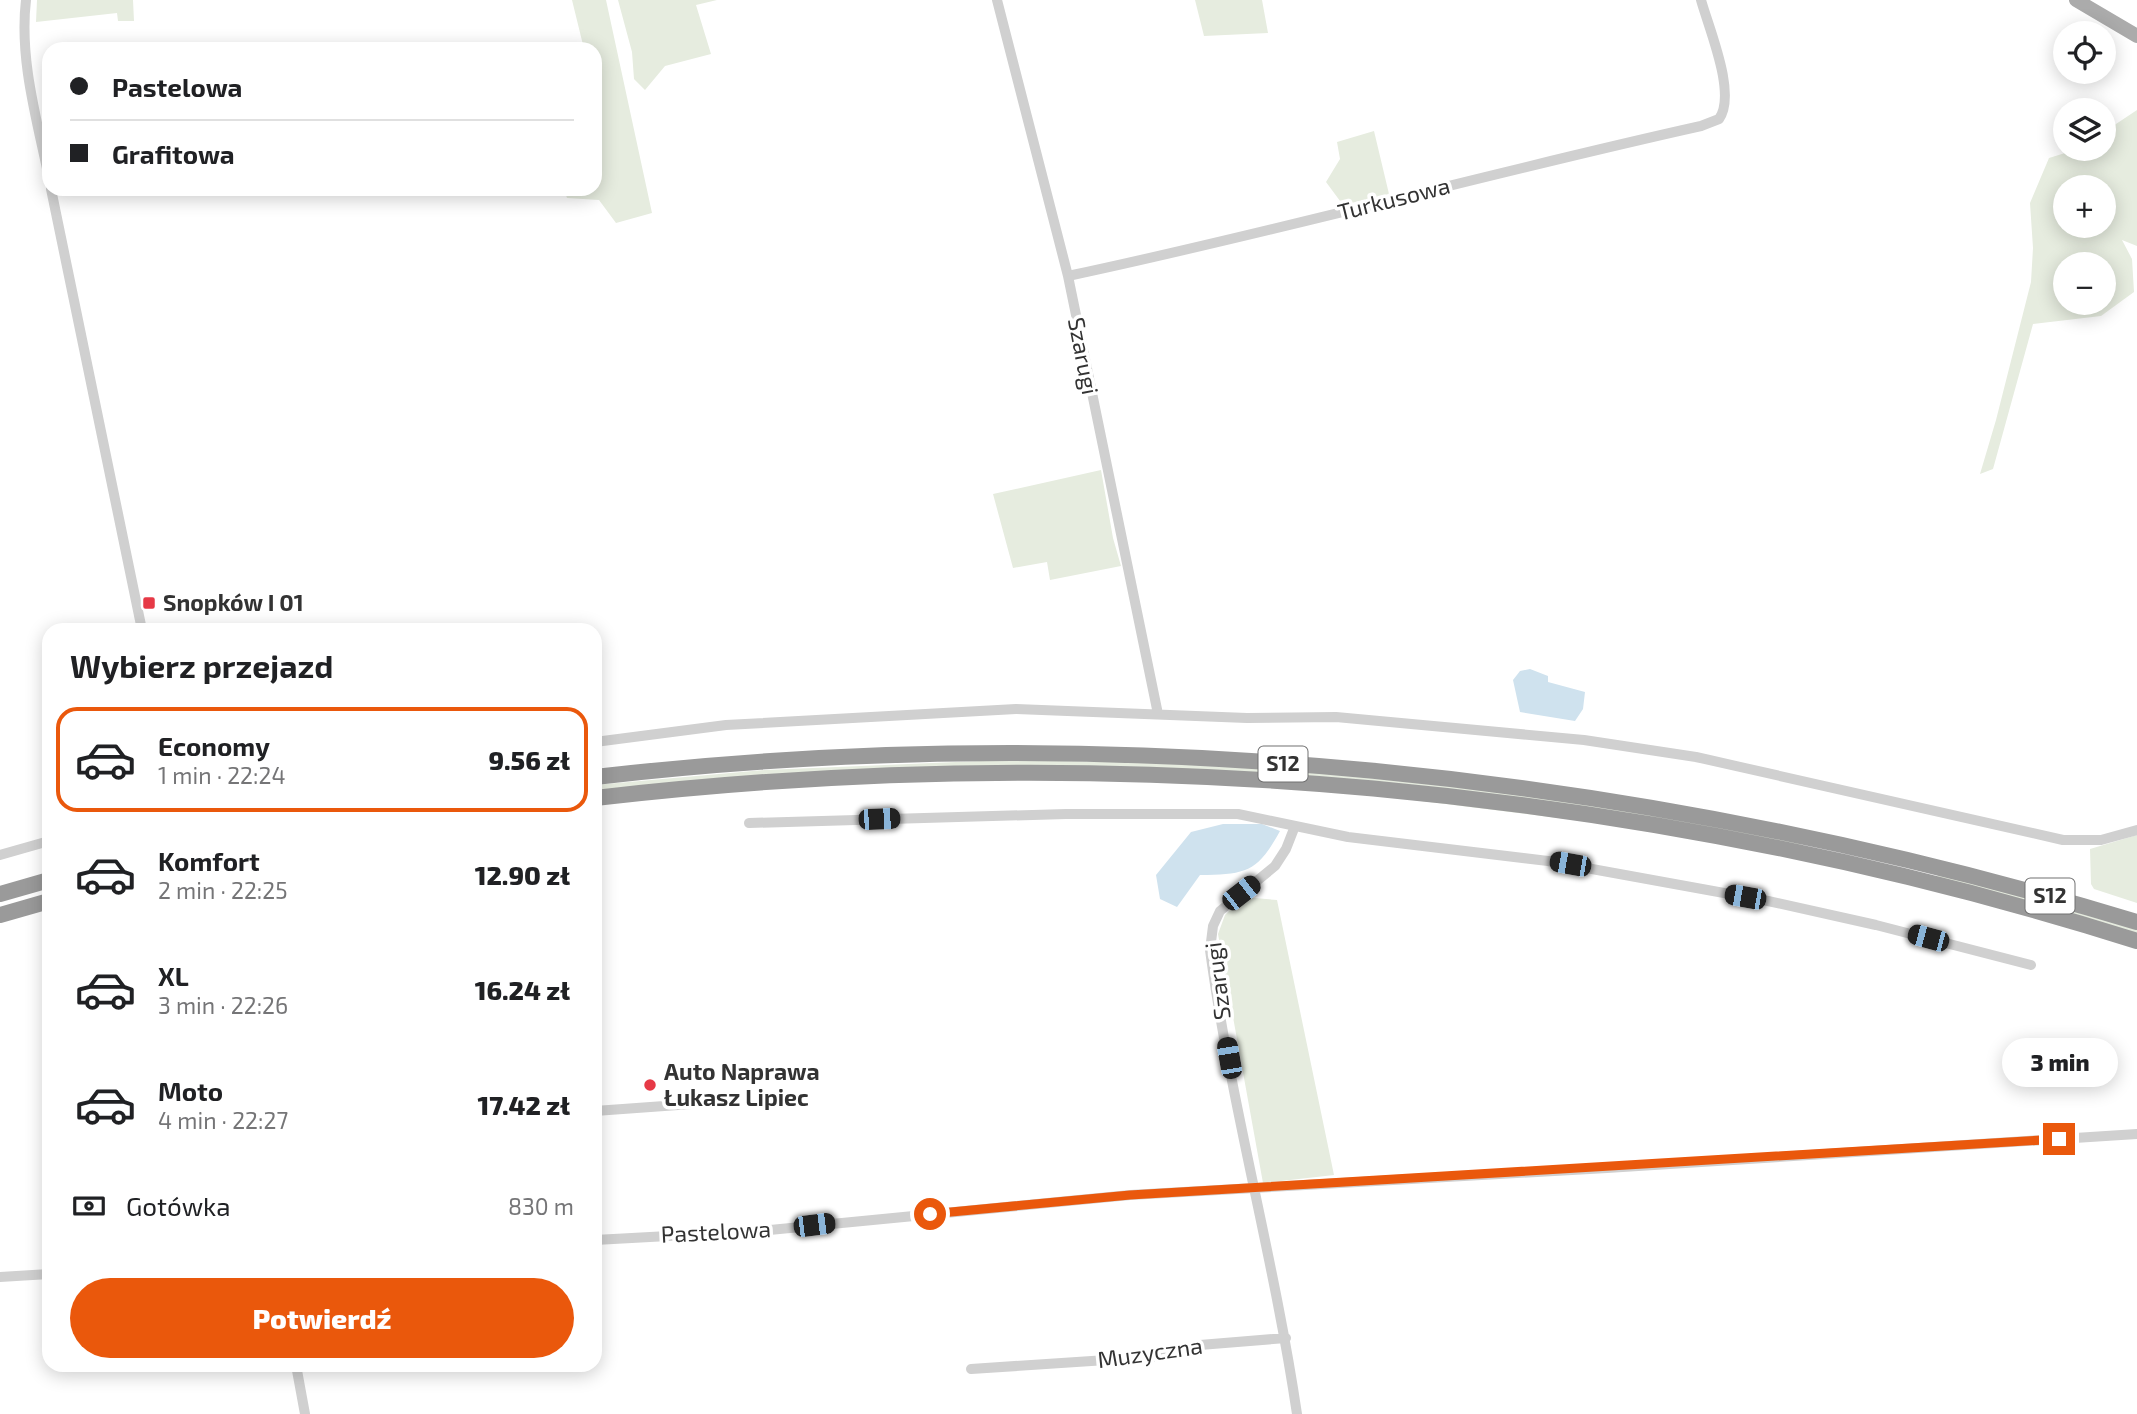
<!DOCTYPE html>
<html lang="pl">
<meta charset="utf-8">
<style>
:root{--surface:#fff;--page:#f2f2f2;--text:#202124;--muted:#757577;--line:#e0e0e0;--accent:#ea580c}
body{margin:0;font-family:"Exo 2",sans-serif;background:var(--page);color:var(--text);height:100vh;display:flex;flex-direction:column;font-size:26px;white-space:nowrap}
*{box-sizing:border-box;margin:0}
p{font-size:23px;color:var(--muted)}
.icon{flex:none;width:38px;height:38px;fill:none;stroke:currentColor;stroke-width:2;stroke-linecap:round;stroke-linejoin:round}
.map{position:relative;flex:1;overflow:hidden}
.drawer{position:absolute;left:42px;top:623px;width:560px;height:749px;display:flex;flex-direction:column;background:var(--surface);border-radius:21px;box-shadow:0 4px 18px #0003}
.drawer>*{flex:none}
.hud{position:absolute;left:42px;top:42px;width:560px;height:154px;border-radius:21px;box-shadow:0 4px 18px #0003;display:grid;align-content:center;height:154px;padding:0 28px;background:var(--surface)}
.tools{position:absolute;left:2053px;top:21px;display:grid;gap:14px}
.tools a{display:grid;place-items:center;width:63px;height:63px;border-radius:50%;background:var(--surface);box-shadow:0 4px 18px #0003;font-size:35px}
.end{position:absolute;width:32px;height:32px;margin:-16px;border:9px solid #ea580c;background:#fff;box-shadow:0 0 0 4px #fff}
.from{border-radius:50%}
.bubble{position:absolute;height:49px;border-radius:24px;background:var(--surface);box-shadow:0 4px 18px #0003;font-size:23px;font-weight:800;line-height:49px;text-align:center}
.car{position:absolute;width:21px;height:42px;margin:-21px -10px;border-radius:9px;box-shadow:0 0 5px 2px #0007;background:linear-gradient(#222 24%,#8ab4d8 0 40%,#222 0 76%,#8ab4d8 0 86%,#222 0)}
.hud b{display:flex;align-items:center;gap:24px;height:66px;font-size:26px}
.hud b+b{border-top:2px solid var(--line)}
.hud i{width:18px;height:18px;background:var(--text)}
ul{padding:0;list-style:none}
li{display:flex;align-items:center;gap:21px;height:105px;margin:0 14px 10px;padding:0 14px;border:4px solid transparent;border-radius:21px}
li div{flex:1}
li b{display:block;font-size:26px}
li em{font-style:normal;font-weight:800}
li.on{border-color:var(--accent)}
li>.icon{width:63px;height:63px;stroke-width:1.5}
h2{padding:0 28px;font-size:32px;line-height:84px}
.pay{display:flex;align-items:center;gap:18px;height:77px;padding:0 28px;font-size:26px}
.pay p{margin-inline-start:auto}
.button{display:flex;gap:14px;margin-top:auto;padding:14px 28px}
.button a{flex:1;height:80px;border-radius:42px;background:var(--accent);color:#fff;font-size:28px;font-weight:800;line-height:80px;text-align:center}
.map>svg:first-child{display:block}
.green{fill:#e6ecdf;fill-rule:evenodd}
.water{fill:#cfe2ee}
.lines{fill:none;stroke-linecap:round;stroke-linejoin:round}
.minor{stroke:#d0d0d0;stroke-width:10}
.major{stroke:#ababab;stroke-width:14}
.highway{stroke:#9a9a9a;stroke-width:16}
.route{stroke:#ea580c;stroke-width:9}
.poi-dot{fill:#e63946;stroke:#fff;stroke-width:2.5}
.labels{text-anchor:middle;stroke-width:7;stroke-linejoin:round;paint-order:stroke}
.shield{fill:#fff;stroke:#707070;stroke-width:2}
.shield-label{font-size:21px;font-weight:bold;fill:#333}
.street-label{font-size:23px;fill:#333;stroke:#fff}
.poi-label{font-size:23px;font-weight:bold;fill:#333;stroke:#fff;text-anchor:start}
</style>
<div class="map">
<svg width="2137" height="1414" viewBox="0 0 2137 1414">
<rect width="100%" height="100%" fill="#fff"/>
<path class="green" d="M 37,0 L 133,0 L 134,21 L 118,21 L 117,13 L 36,22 Z
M 572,0 L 606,0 L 652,213 L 616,223 L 599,200 L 567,198 L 564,189 L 595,189 L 595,49 L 584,49 Z
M 618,0 L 717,0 L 696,5 L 711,54 L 665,66 L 645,90 L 634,79 L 632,52 Z
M 1195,0 L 1262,0 L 1268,33 L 1204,36 Z
M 2137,110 L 2137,246 L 2122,240 L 2132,259 L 2134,292 L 2101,316 L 2033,324 L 1993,469 L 1980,474 L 1996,420 L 2031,282 L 2033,248 L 2030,203 L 2049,158 L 2078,149 L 2104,149 L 2104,132 ZM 2065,187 L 2104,187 L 2104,226 L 2065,226 ZM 2065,264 L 2104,264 L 2104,303 L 2065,303 Z
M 1374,131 L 1389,194 L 1343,205 L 1326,182 L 1340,159 L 1337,142 Z
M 1101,470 L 1113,538 L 1121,566 L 1050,580 L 1047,562 L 1013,568 L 993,494 Z
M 1004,760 L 1180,763 L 1335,773 L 1545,797 L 1801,841 L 1800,848 L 1180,771 L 595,793 L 595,785 L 765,770 Z
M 2137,835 L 2137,903 L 2094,889 L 2091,884 L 2090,849 Z
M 1938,872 L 2137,928 L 2137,935 L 1937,879 Z
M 1243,897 L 1277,900 L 1334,1175 L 1263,1183 L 1218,934 L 1225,915 Z"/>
<path class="water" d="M 1530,669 L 1548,676 L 1548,682 L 1585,692 L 1583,709 L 1575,721 L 1520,712 L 1513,680 L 1520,671 Z
M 1223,824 L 1262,824 L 1280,831 C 1257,873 1246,874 1200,875 L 1177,907 L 1160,899 L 1156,875 L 1191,832 Z"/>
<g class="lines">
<path class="minor" d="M 26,0 C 19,59 37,120 49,178
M 997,0 L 1068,276 L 1158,714
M 51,189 L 142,630
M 1068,276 C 1280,231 1489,173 1701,126 L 1719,119 C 1737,94 1709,29 1701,0
M 595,742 L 726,725 L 1016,709 L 1247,718 L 1336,717 L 1584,740 L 1696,757 L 2063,840 L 2101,840 L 2137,830
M 749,823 L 1066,814 L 1238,814 L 1348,837 L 1548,861 L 1768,901 L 1876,925 L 2031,965
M 1295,826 L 1286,849 L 1275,866 L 1220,911 L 1213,926 L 1210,950 C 1231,1106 1274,1258 1297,1414
M 0,855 L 49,841
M 595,1111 L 706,1103
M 595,1240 L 760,1231 L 1130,1195 L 1607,1168 L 2137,1134
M 0,1277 L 49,1274
M 296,1365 L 305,1414
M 971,1369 L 1152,1357 L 1200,1345 L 1286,1338"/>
<path class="major" d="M 2076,0 L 2137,36"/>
<path class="highway" d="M 595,777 C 1112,717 1639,772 2137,922
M 595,798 C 1109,738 1643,785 2137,941
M 0,894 L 49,880
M 0,915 L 49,901"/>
</g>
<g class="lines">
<path class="route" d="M 930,1214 L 1130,1195 L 2059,1139"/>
</g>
<g class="poi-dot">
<rect x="142" y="596" width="14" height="14" rx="3.5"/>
<circle cx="650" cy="1085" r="7"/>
</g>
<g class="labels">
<g class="shield">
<rect x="1258.5" y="746.5" width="49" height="35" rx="5"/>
<rect x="2025.5" y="878.5" width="49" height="35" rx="5"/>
</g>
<g class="shield-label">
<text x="1283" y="771">S12</text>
<text x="2050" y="903">S12</text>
</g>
<g class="street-label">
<text transform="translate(1394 199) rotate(-14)" y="8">Turkusowa</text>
<text transform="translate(1083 356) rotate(79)" y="8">Szarugi</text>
<text transform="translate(1218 981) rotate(-97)" y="8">Szarugi</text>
<text transform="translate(716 1232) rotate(-3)" y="8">Pastelowa</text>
<text transform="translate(1150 1353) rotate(-8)" y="8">Muzyczna</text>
</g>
<g class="poi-label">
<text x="163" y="611">Snopków I 01</text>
<text x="664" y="1080">Auto Naprawa<tspan x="664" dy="26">Łukasz Lipiec</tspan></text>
</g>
</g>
</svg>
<div class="tools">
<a><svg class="icon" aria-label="locate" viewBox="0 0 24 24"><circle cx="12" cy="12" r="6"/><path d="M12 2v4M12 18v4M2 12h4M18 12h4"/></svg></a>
<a><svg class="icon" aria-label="layers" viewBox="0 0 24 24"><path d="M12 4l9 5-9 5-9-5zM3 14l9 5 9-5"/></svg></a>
<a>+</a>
<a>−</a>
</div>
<i class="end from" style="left:930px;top:1214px"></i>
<i class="end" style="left:2059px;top:1139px"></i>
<div class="bubble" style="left:2002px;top:1038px;width:116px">3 min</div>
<i class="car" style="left:879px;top:819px;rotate:88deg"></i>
<i class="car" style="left:1570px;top:864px;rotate:280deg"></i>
<i class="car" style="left:1241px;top:893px;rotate:52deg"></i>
<i class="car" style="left:1745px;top:897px;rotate:280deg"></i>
<i class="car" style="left:1928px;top:938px;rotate:285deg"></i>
<i class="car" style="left:1229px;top:1058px;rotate:350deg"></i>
<i class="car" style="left:814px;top:1225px;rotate:83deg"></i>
<div class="hud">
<b><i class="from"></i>Pastelowa</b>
<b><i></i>Grafitowa</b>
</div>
<section class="drawer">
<h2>Wybierz przejazd</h2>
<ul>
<li class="on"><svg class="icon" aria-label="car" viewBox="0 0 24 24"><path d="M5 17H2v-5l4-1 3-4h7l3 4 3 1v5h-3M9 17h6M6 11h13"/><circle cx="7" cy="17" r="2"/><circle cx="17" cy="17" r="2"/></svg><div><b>Economy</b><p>1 min · 22:24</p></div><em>9.56 zł</em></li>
<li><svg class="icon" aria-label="car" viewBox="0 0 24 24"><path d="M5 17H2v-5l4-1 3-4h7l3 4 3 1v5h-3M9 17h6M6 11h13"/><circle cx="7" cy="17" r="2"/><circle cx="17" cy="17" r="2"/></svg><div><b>Komfort</b><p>2 min · 22:25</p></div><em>12.90 zł</em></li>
<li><svg class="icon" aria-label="car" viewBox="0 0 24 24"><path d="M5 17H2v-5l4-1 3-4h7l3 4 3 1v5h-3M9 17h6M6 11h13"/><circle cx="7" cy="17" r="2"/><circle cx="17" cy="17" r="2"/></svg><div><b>XL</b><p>3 min · 22:26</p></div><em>16.24 zł</em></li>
<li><svg class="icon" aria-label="car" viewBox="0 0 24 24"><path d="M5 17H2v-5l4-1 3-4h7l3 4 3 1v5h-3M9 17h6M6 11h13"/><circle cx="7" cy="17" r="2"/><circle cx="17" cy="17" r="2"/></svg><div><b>Moto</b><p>4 min · 22:27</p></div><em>17.42 zł</em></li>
</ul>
<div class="pay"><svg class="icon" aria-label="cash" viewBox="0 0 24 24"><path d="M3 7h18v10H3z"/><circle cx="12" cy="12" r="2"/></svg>Gotówka<p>830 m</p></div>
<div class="button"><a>Potwierdź</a></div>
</section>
</div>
